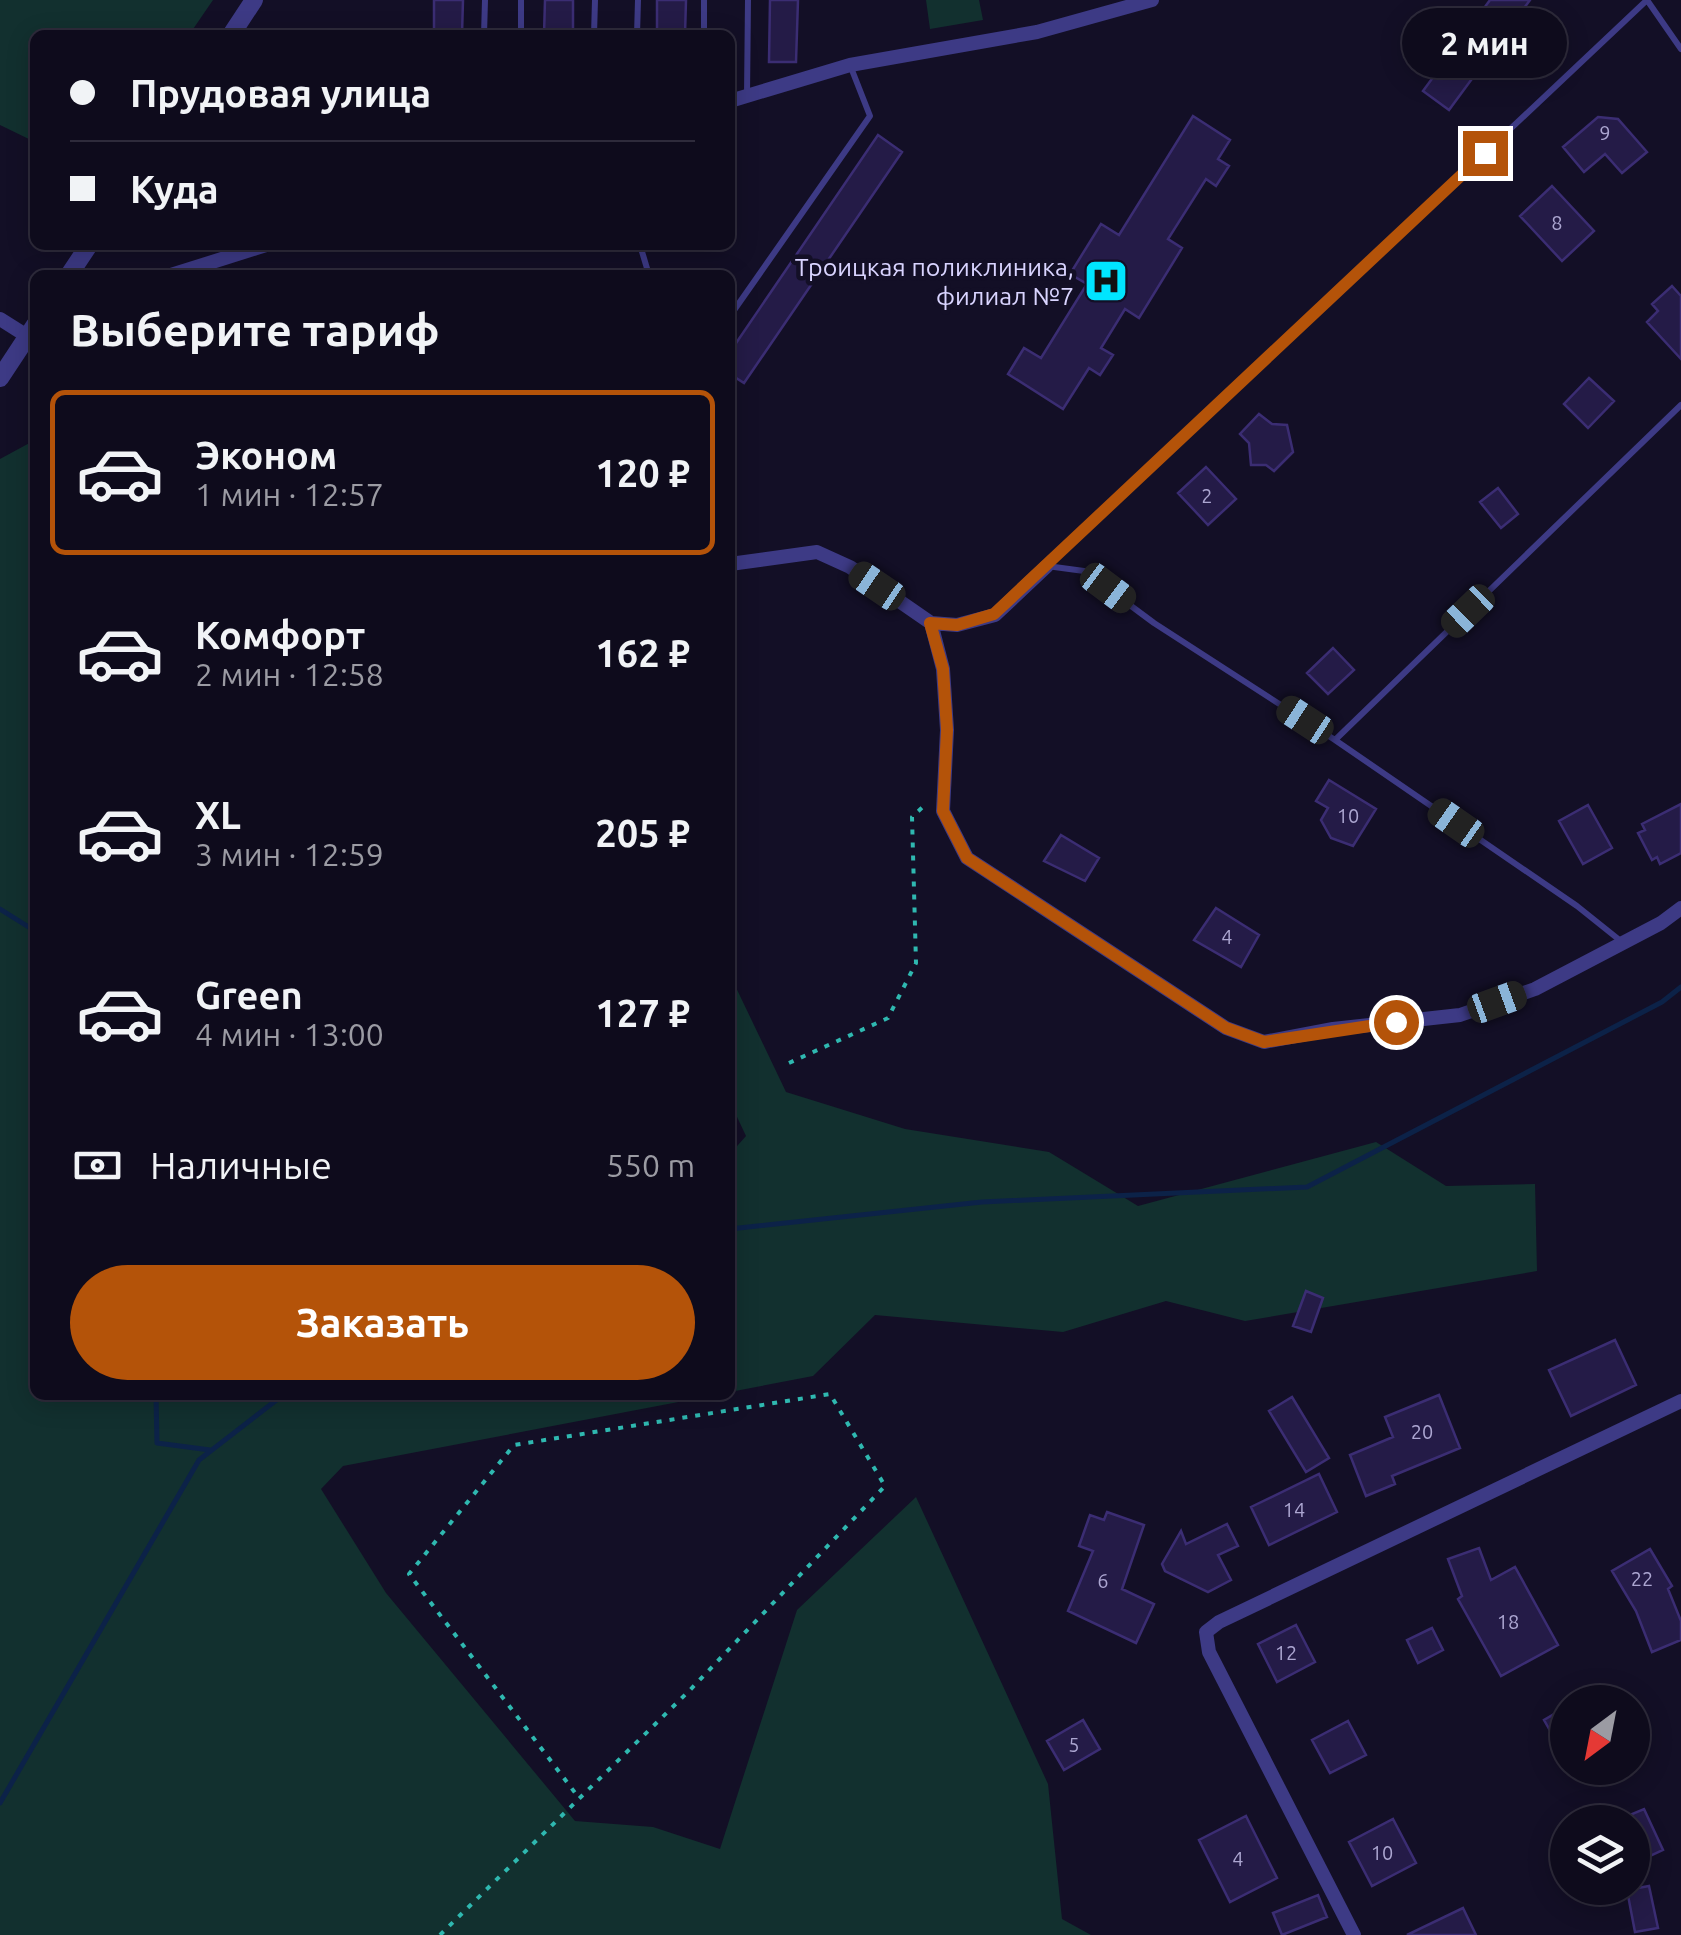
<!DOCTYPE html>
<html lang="ru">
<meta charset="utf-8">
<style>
:root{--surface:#0e0b1c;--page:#171425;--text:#f1f3f6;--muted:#9b9ba3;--line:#2e2b3b;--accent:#b45309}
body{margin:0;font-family:Ubuntu,sans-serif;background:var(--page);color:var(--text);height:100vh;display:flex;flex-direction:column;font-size:38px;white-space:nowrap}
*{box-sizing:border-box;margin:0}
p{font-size:32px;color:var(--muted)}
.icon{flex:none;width:55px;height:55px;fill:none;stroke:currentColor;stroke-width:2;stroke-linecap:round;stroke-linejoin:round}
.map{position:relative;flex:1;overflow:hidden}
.sheet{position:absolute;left:30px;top:270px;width:705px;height:1130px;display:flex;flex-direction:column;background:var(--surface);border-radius:15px;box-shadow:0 5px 25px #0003,0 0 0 2px var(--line)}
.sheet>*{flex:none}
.hud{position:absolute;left:30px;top:30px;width:705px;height:220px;border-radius:15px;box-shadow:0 5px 25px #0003,0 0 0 2px var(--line);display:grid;align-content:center;height:220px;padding:0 40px;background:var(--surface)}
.needle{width:65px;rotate:212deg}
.controls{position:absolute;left:1550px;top:1685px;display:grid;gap:20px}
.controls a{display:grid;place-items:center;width:100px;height:100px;border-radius:50%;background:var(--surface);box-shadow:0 5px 25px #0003,0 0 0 2px var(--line);font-size:50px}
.end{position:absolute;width:45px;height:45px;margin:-22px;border:12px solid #b45309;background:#fff;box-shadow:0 0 0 5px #fff}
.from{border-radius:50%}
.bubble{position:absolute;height:70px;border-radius:35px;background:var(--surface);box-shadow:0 5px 25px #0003,0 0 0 2px var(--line);font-size:32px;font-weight:600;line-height:70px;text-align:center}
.car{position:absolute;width:30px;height:60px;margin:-30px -15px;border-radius:12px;box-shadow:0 0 8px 2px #0007;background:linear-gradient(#222 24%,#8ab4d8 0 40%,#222 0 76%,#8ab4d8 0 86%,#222 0)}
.hud b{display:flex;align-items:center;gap:35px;height:95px;font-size:38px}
.hud b+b{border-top:2px solid var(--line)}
.hud i{width:25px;height:25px;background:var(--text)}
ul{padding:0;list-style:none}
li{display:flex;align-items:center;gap:30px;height:165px;margin:0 20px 15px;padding:0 20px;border:5px solid transparent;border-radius:15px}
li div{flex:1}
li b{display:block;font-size:38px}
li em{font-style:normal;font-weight:600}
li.on{border-color:var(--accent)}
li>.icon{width:90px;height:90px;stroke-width:1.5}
h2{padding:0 40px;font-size:45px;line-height:120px}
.pay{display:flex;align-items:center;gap:25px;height:110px;padding:0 40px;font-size:38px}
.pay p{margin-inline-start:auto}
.button{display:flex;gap:20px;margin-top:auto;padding:20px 40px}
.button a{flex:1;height:115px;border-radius:60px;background:var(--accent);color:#fff;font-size:40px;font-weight:600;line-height:115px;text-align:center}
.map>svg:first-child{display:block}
.green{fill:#12302f}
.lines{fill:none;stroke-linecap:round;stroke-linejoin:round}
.stream{stroke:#0c2248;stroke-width:5}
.building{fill:#241b47;stroke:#3b2d73;stroke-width:2.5}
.path{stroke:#2fb8b0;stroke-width:4;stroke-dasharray:5 8;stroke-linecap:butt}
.service{stroke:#3d3a85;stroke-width:6}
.minor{stroke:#3d3a85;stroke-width:14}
.tertiary{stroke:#3d3a85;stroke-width:18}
.route{stroke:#b45309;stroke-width:12}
.labels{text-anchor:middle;stroke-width:9;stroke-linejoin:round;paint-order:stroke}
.number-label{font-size:20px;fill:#aca6d1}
.poi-label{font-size:25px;fill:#d9d4ff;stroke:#130f26;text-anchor:end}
</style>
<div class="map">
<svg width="1681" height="1935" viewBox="0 0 1681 1935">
<rect width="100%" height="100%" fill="#130f26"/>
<path class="green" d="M 0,0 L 213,0 L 189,35 L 35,35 L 35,142 L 0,125 Z
M 926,0 L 979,0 L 983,20 L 930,29 Z
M 35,440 L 35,1395 L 715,1395 L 343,1466 L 321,1489 L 386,1593 L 575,1821 L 653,1827 L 720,1849 L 797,1610 L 916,1497 L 1048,1784 L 1062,1919 L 1091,1935 L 0,1935 L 0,459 Z
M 730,975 L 786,1092 L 905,1129 L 1049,1152 L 1138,1206 L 1376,1142 L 1446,1186 L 1535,1184 L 1537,1271 L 1245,1321 L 1166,1301 L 1063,1332 L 875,1315 L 813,1376 L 730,1392 L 730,1154 L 746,1136 L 730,1102 Z"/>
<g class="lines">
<path class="stream" d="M 0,909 L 35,931
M 730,1229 L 982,1202 L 1307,1187 L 1662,1002 L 1681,987
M 156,1395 L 157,1443 L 210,1450
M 0,1803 L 199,1460 L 283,1395"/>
</g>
<path class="building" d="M 434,0 L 463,0 L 462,35 L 434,35 Z
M 545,0 L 573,0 L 573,35 L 544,35 Z
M 657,0 L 686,0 L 685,35 L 657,35 Z
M 770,0 L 798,0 L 796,62 L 769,62 Z
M 1490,0 L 1530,0 L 1449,110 L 1423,91 Z
M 1193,116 L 1230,140 L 1218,159 L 1229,166 L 1216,186 L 1206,179 L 1168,239 L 1182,248 L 1139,318 L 1125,309 L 1101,348 L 1113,355 L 1100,375 L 1089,368 L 1063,409 L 1008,374 L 1024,348 L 1041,358 L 1087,284 L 1070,274 L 1101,224 L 1119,235 Z
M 1598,117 L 1618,119 L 1647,152 L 1622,173 L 1605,154 L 1584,172 L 1563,147 Z
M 878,135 L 902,152 L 744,383 L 730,374 L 730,352 Z
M 1552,186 L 1594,231 L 1562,261 L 1520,216 Z
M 1672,286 L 1681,296 L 1681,359 L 1647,322 L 1658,311 L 1652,304 Z
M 1589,378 L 1614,401 L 1588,428 L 1564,404 Z
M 1259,414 L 1272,424 L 1287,425 L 1293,452 L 1274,471 L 1266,465 L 1251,465 L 1249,443 L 1240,434 Z
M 1206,467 L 1236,499 L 1208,525 L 1178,493 Z
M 1498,488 L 1518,514 L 1501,528 L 1480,502 Z
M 1333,648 L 1354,670 L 1328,694 L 1307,673 Z
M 1329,780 L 1376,809 L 1353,846 L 1331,838 L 1321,820 L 1328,808 L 1316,801 Z
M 1681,804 L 1681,853 L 1660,864 L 1657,857 L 1652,860 L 1638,833 L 1645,830 L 1642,824 Z
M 1588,805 L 1612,848 L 1583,864 L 1559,821 Z
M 1061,835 L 1099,858 L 1085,881 L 1044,861 Z
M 1216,908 L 1259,935 L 1241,967 L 1194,940 Z
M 1306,1291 L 1323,1298 L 1311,1332 L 1293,1326 Z
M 1615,1340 L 1636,1385 L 1571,1416 L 1549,1370 Z
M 1439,1395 L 1460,1448 L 1392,1476 L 1395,1484 L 1366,1496 L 1350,1455 L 1393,1437 L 1385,1417 Z
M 1292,1397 L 1329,1458 L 1306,1472 L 1269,1411 Z
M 1319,1474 L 1337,1512 L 1269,1545 L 1251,1507 Z
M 1107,1512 L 1144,1525 L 1122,1589 L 1154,1604 L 1136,1643 L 1068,1611 L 1093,1551 L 1079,1546 L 1090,1515 L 1104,1520 Z
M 1227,1524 L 1238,1546 L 1218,1555 L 1231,1580 L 1208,1592 L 1165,1571 L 1162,1564 L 1181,1531 L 1186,1544 Z
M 1479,1548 L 1491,1580 L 1515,1567 L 1558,1645 L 1501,1676 L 1458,1599 L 1462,1596 L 1448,1559 Z
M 1650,1549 L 1672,1586 L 1668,1589 L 1681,1621 L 1681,1640 L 1652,1652 L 1636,1611 L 1612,1571 Z
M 1296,1625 L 1315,1662 L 1277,1682 L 1258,1644 Z
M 1432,1628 L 1443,1650 L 1418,1663 L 1407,1640 Z
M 1568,1706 L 1568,1762 L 1544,1720 Z
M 1083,1720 L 1100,1749 L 1064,1770 L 1047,1741 Z
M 1348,1721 L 1366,1755 L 1330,1773 L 1312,1740 Z
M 1644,1809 L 1663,1850 L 1648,1857 L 1632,1831 L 1632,1814 Z
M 1246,1816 L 1277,1878 L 1230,1902 L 1199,1840 Z
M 1393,1819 L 1416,1863 L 1372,1886 L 1349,1842 Z
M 1649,1886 L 1658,1928 L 1635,1932 L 1627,1890 Z
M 1318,1895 L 1327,1917 L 1282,1935 L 1273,1913 Z
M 1463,1908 L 1476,1935 L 1407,1935 Z"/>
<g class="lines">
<path class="path" d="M 789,1063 L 888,1018 L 916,963 L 912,817 L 926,804
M 440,1935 L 690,1690 L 885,1486 L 830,1394 L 514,1445 L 409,1574 L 579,1798"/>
<path class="service" d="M 521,0 L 521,35
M 1647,0 L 1681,49
M 484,35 L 485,0
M 594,35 L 595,0
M 637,35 L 638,0
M 704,35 L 704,0
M 747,95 L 748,0
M 640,245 L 649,275
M 730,316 L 870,116 L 850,65
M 1048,565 L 1647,0
M 1047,566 L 1084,571 L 1154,623 L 1335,740 L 1577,906 L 1622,942
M 1335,740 L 1681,405"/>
<path class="minor" d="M 730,101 L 850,65 L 1037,32 L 1152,0
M 171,275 L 266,245
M 0,319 L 27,336
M 730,564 L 817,552 L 850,567 L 931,623 L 957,625 L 995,615 L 1047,566
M 931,623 L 943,669 L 947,730 L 943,811 L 967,858 L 1226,1028 L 1264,1042 L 1333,1029 L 1460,1015 L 1535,989 L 1661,923 L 1681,908
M 1354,1935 L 1209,1652 L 1206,1632 L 1219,1622 L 1681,1401"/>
<path class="tertiary" d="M 231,35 L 254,0
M 69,275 L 89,245
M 0,378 L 35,325"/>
</g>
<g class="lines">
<path class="route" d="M 1396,1022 L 1264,1042 L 1226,1028 L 967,858 L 943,811 L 947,730 L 943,669 L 930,623 L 957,625 L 994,614 L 1485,153"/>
</g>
<defs>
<symbol id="hospital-square" viewBox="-11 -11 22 22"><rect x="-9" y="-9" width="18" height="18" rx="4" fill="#00e5ff" stroke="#130f26"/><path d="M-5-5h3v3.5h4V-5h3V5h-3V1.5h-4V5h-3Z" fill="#111"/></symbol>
</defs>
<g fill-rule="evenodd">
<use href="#hospital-square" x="1081" y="256" width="50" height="50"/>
</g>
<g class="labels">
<g class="number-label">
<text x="1605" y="140">9</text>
<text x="1557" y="230">8</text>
<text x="1207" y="503">2</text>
<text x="1348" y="823">10</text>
<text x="1227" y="944">4</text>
<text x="1422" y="1439">20</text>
<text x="1294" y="1517">14</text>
<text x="1642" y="1586">22</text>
<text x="1103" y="1588">6</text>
<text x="1508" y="1629">18</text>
<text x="1286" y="1660">12</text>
<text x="1074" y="1752">5</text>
<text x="1382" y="1860">10</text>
<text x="1238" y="1866">4</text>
</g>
<g class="poi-label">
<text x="1074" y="276">Троицкая поликлиника,<tspan x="1074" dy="29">филиал №7</tspan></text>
</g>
</g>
</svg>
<div class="controls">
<a><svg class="needle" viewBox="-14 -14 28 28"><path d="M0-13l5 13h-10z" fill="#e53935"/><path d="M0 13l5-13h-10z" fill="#9b9ba3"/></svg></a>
<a><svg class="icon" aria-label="layers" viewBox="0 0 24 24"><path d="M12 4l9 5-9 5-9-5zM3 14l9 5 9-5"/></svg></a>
</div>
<i class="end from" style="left:1396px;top:1022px"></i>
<i class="end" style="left:1485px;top:153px"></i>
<div class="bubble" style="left:1402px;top:8px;width:165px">2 мин</div>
<i class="car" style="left:877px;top:586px;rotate:304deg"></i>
<i class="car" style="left:1108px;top:588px;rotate:127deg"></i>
<i class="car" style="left:1468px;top:611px;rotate:226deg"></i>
<i class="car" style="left:1305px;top:720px;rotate:303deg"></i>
<i class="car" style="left:1456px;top:823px;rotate:305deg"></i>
<i class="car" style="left:1497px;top:1002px;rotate:70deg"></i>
<div class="hud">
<b><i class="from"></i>Прудовая улица</b>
<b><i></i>Куда</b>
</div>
<section class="sheet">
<h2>Выберите тариф</h2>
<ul>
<li class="on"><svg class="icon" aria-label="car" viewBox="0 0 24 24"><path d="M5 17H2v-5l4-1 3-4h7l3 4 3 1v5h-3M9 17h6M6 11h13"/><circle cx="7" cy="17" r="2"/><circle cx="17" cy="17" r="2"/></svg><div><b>Эконом</b><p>1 мин · 12:57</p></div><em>120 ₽</em></li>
<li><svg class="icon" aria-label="car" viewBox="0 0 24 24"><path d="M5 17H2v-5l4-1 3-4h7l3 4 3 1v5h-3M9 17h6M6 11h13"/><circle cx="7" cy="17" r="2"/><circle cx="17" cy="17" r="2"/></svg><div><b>Комфорт</b><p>2 мин · 12:58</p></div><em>162 ₽</em></li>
<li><svg class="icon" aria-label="car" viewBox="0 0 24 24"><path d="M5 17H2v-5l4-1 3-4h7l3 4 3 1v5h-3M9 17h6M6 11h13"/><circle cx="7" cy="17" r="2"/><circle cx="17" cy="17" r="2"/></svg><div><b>XL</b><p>3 мин · 12:59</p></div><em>205 ₽</em></li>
<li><svg class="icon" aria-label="car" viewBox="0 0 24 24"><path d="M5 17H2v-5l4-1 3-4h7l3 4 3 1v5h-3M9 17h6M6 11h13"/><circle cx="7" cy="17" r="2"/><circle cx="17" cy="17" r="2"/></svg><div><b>Green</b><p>4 мин · 13:00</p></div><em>127 ₽</em></li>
</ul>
<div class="pay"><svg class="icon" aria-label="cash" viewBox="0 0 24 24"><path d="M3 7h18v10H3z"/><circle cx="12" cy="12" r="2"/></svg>Наличные<p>550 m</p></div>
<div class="button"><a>Заказать</a></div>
</section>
</div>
